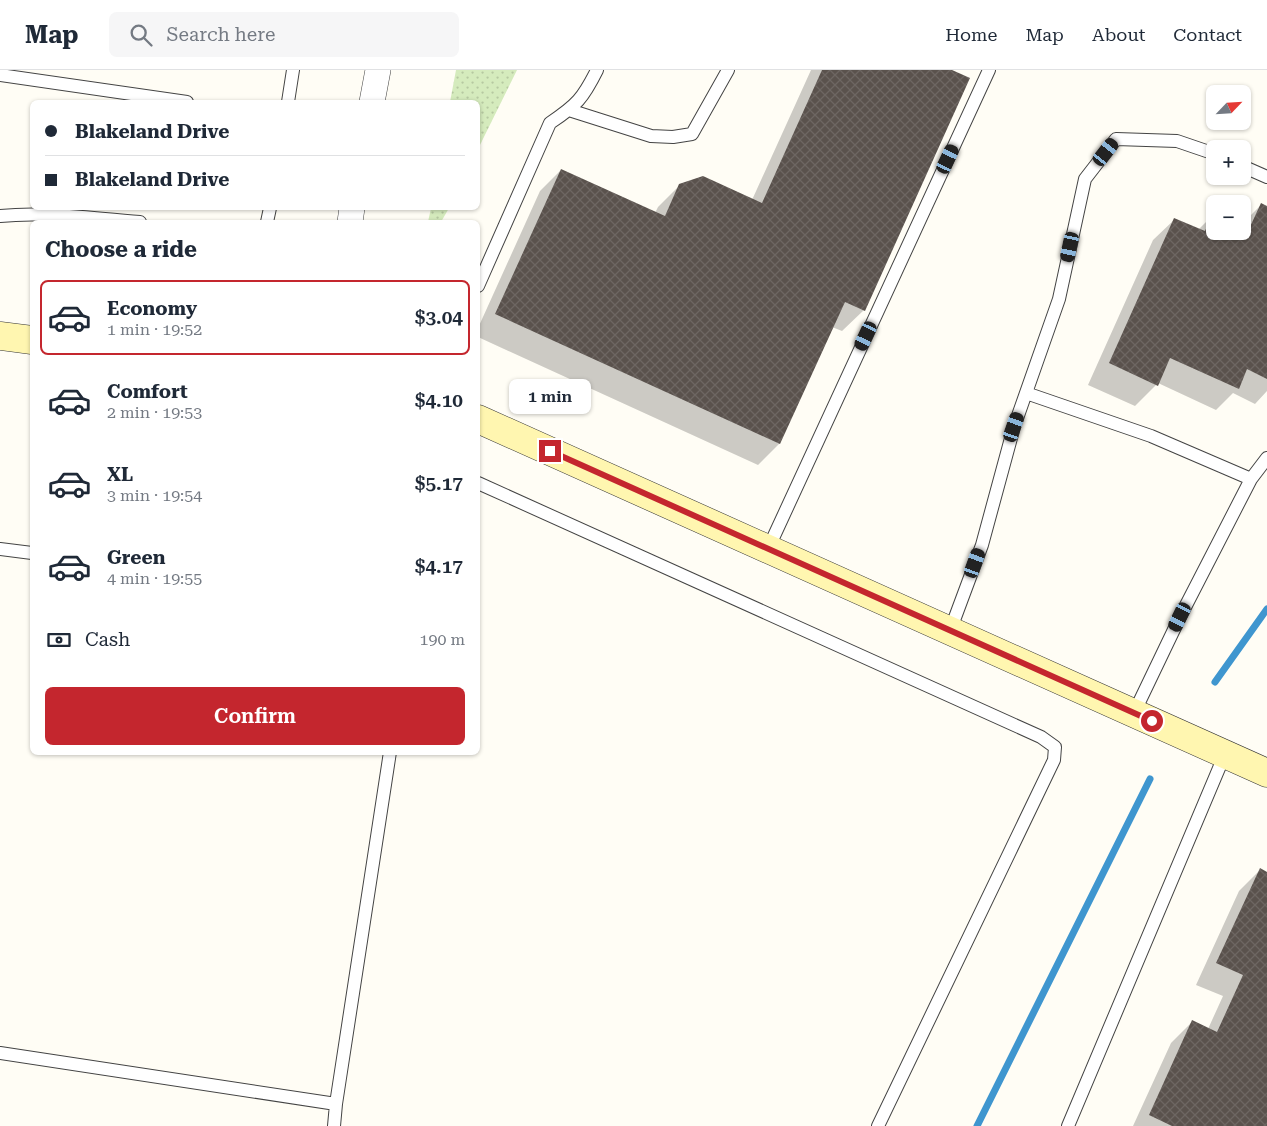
<!DOCTYPE html>
<meta charset="utf-8">
<style>
:root{--surface:#fff;--page:#f6f6f7;--text:#1f2937;--muted:#747a83;--line:#e0e1e3;--accent:#c4262e}
body{margin:0;font-family:"Roboto Serif",serif;background:var(--page);color:var(--text);height:100vh;display:flex;flex-direction:column;font-size:19px;white-space:nowrap}
*{box-sizing:border-box;margin:0}
p{font-size:16px;color:var(--muted)}
.icon{flex:none;width:28px;height:28px;fill:none;stroke:currentColor;stroke-width:2;stroke-linecap:round;stroke-linejoin:round}
.map{position:relative;flex:1;overflow:hidden}
.panel{position:absolute;left:30px;top:150px;width:450px;height:535px;display:flex;flex-direction:column;background:var(--surface);border-radius:8px;box-shadow:0 1px 4px #0004}
.panel>*{flex:none}
.top-card{position:absolute;left:30px;top:30px;width:450px;height:110px;border-radius:8px;box-shadow:0 1px 4px #0004;display:grid;align-content:center;height:110px;padding:0 15px;background:var(--surface)}
.needle{width:32px;rotate:65deg}
.controls{position:absolute;left:1206px;top:15px;display:grid;gap:10px}
.controls a{display:grid;place-items:center;width:45px;height:45px;border-radius:8px;background:var(--surface);box-shadow:0 1px 4px #0004;font-size:25px}
.end{position:absolute;width:22px;height:22px;margin:-11px;border:6px solid #c4262e;background:#fff;box-shadow:0 0 0 2px #fff}
.from{border-radius:50%}
.bubble{position:absolute;height:35px;border-radius:8px;background:var(--surface);box-shadow:0 1px 4px #0004;font-size:16px;font-weight:600;line-height:35px;text-align:center}
.car{position:absolute;width:15px;height:30px;margin:-15px -8px;border-radius:6px;box-shadow:0 0 4px 1px #0007;background:linear-gradient(#222 24%,#8ab4d8 0 40%,#222 0 76%,#8ab4d8 0 86%,#222 0)}
.top-card b{display:flex;align-items:center;gap:18px;height:48px;font-size:19px}
.top-card b+b{border-top:1px solid var(--line)}
.top-card i{width:12px;height:12px;background:var(--text)}
ul{padding:0;list-style:none}
li{display:flex;align-items:center;gap:15px;height:75px;margin:0 10px 8px;padding:0 5px;border:2px solid transparent;border-radius:8px}
li div{flex:1}
li b{display:block;font-size:19px}
li em{font-style:normal;font-weight:600}
li.on{border-color:var(--accent)}
li>.icon{width:45px;height:45px;stroke-width:1.5}
h2{padding:0 15px;font-size:22px;line-height:60px}
.pay{display:flex;align-items:center;gap:12px;height:55px;padding:0 15px;font-size:19px}
.pay p{margin-inline-start:auto}
.cta{display:flex;gap:10px;margin-top:auto;padding:10px 15px}
.cta a{flex:1;height:58px;border-radius:8px;background:var(--accent);color:#fff;font-size:20px;font-weight:600;line-height:58px;text-align:center}
header{display:flex;align-items:center;gap:30px;box-sizing:border-box;height:70px;padding:0 25px;background:var(--surface);border-bottom:1px solid var(--line)}
header strong{font-size:24px}
nav{display:flex;gap:28px;margin-inline-start:auto;font-size:18px}
.search{width:350px;height:45px;background:var(--page);display:flex;align-items:center;gap:12px;box-sizing:border-box;padding:0 18px;border-radius:8px;color:var(--muted);font-size:19px}
.map>svg:first-child{display:block}
.grass{fill:url(#grass-dots)}
.shadow{fill:#0003}
.lines{fill:none;stroke-linecap:round;stroke-linejoin:round}
.stream{stroke:#3f96cf;stroke-width:7}
.building{fill:url(#building-cross-hatch)}
.lane-casing{stroke:#444;stroke-width:14}
.street-casing{stroke:#444;stroke-width:26}
.secondary-casing{stroke:#333;stroke-width:29}
.lane{stroke:#fff;stroke-width:12}
.street{stroke:#fff;stroke-width:25}
.secondary{stroke:#fff6b0;stroke-width:28}
.route{stroke:#c4262e;stroke-width:6}
</style>
<header>
<strong>Map</strong>
<div class="search"><svg class="icon" aria-label="search" viewBox="0 0 24 24"><circle cx="10" cy="10" r="6"/><path d="M15 15l6 6"/></svg>Search here</div>
<nav><a>Home</a><a>Map</a><a>About</a><a>Contact</a></nav>
</header>
<div class="map">
<svg width="1267" height="1056" viewBox="0 0 1267 1056">
<defs>
<pattern id="grass-dots" width="8" height="8" patternUnits="userSpaceOnUse" patternTransform="scale(1.25)"><rect width="8" height="8" fill="#d5ebbd"/><path d="M2 2h.1M6 6h.1" fill="none" stroke="#b6c8a1" stroke-width="1.8" stroke-linecap="round"/></pattern>
<pattern id="building-cross-hatch" width="8" height="8" patternUnits="userSpaceOnUse" patternTransform="scale(1.25)"><rect width="8" height="8" fill="#5a524d"/><path d="M0 0l8 8M0 8l8-8" fill="none" stroke="#6d6662"/></pattern>
</defs>
<rect width="100%" height="100%" fill="#fffdf5"/>
<path class="grass" d="M 456,0 L 517,0 L 478,79 L 478,32 L 450,32 Z
M 431,138 L 449,138 L 441,152 L 428,152 Z"/>
<path class="shadow" d="M 811,0 L 949,0 L 864,240 L 842,261 L 832,257 L 779,374 L 758,395 L 478,267 L 478,258 L 540,121 L 561,100 L 655,143 L 658,137 L 680,115 L 752,130 Z
M 1261,135 L 1267,137 L 1267,321 L 1255,334 L 1233,323 L 1216,340 L 1158,313 L 1135,336 L 1088,315 L 1153,170 L 1175,149 L 1198,160 L 1214,144 L 1215,161 L 1242,161 L 1242,154 Z
M 1260,800 L 1267,803 L 1267,1056 L 1133,1056 L 1171,973 L 1192,952 L 1208,959 L 1223,926 L 1196,915 L 1239,821 Z"/>
<g class="lines">
<path class="stream" d="M 1215,612 L 1267,539
M 977,1056 L 1150,709"/>
</g>
<path class="building" d="M 822,0 L 952,0 L 970,8 L 865,241 L 845,232 L 780,374 L 495,244 L 561,99 L 665,146 L 679,114 L 703,106 L 762,133 Z
M 1261,133 L 1267,136 L 1267,309 L 1247,299 L 1239,319 L 1170,288 L 1158,316 L 1109,293 L 1174,148 L 1205,161 L 1213,143 L 1215,144 L 1215,161 L 1242,161 L 1242,156 L 1249,159 Z
M 1260,798 L 1267,802 L 1267,1056 L 1172,1056 L 1149,1045 L 1192,950 L 1217,962 L 1243,905 L 1216,893 Z"/>
<g class="lines">
<defs>
<path id="lane" d="M 0,5 L 187,32
M 288,32 L 293,0
M 569,40 L 651,66 L 673,67 L 692,64 L 728,0
M 1242,96 L 1267,107
M 0,146 C 46,141 94,149 140,152
M 267,152 L 270,138
M 478,216 L 550,53 C 577,35 583,28 597,0
M 1026,323 L 1151,366 L 1251,409
M 478,413 L 1041,667 L 1055,677 L 1054,690 L 878,1056
M 0,479 L 32,483
M 768,479 L 989,0
M 950,561 L 982,475 L 1014,357 L 1059,229 L 1085,109 L 1116,69 L 1177,71 L 1215,84
M 1134,643 L 1180,547 L 1251,409 L 1267,388
M 0,983 L 336,1034
M 334,1056 L 336,1034 L 390,682
M 1068,1056 L 1225,684"/>
<path id="street" d="M 372,32 L 378,0
M 350,152 L 352,138"/>
<path id="secondary" d="M 0,266 L 32,270
M 478,349 L 1267,703"/>
</defs>
<use href="#lane" class="lane-casing"/>
<use href="#street" class="street-casing"/>
<use href="#secondary" class="secondary-casing"/>
<use href="#lane" class="lane"/>
<use href="#street" class="street"/>
<use href="#secondary" class="secondary"/>
</g>
<g class="lines">
<path class="route" d="M 550,381 L 1152,651"/>
</g>
</svg>
<div class="controls">
<a><svg class="needle" viewBox="-14 -14 28 28"><path d="M0-13l5 13h-10z" fill="#e53935"/><path d="M0 13l5-13h-10z" fill="#747a83"/></svg></a>
<a>+</a>
<a>−</a>
</div>
<i class="end from" style="left:1152px;top:651px"></i>
<i class="end" style="left:550px;top:381px"></i>
<div class="bubble" style="left:509px;top:309px;width:82px">1 min</div>
<i class="car" style="left:1106px;top:82px;rotate:38deg"></i>
<i class="car" style="left:948px;top:89px;rotate:25deg"></i>
<i class="car" style="left:1070px;top:177px;rotate:192deg"></i>
<i class="car" style="left:866px;top:266px;rotate:205deg"></i>
<i class="car" style="left:1014px;top:357px;rotate:19deg"></i>
<i class="car" style="left:975px;top:493px;rotate:20deg"></i>
<i class="car" style="left:1180px;top:547px;rotate:206deg"></i>
<div class="top-card">
<b><i class="from"></i>Blakeland Drive</b>
<b><i></i>Blakeland Drive</b>
</div>
<section class="panel">
<h2>Choose a ride</h2>
<ul>
<li class="on"><svg class="icon" aria-label="car" viewBox="0 0 24 24"><path d="M5 17H2v-5l4-1 3-4h7l3 4 3 1v5h-3M9 17h6M6 11h13"/><circle cx="7" cy="17" r="2"/><circle cx="17" cy="17" r="2"/></svg><div><b>Economy</b><p>1 min · 19:52</p></div><em>$3.04</em></li>
<li><svg class="icon" aria-label="car" viewBox="0 0 24 24"><path d="M5 17H2v-5l4-1 3-4h7l3 4 3 1v5h-3M9 17h6M6 11h13"/><circle cx="7" cy="17" r="2"/><circle cx="17" cy="17" r="2"/></svg><div><b>Comfort</b><p>2 min · 19:53</p></div><em>$4.10</em></li>
<li><svg class="icon" aria-label="car" viewBox="0 0 24 24"><path d="M5 17H2v-5l4-1 3-4h7l3 4 3 1v5h-3M9 17h6M6 11h13"/><circle cx="7" cy="17" r="2"/><circle cx="17" cy="17" r="2"/></svg><div><b>XL</b><p>3 min · 19:54</p></div><em>$5.17</em></li>
<li><svg class="icon" aria-label="car" viewBox="0 0 24 24"><path d="M5 17H2v-5l4-1 3-4h7l3 4 3 1v5h-3M9 17h6M6 11h13"/><circle cx="7" cy="17" r="2"/><circle cx="17" cy="17" r="2"/></svg><div><b>Green</b><p>4 min · 19:55</p></div><em>$4.17</em></li>
</ul>
<div class="pay"><svg class="icon" aria-label="cash" viewBox="0 0 24 24"><path d="M3 7h18v10H3z"/><circle cx="12" cy="12" r="2"/></svg>Cash<p>190 m</p></div>
<div class="cta"><a>Confirm</a></div>
</section>
</div>
